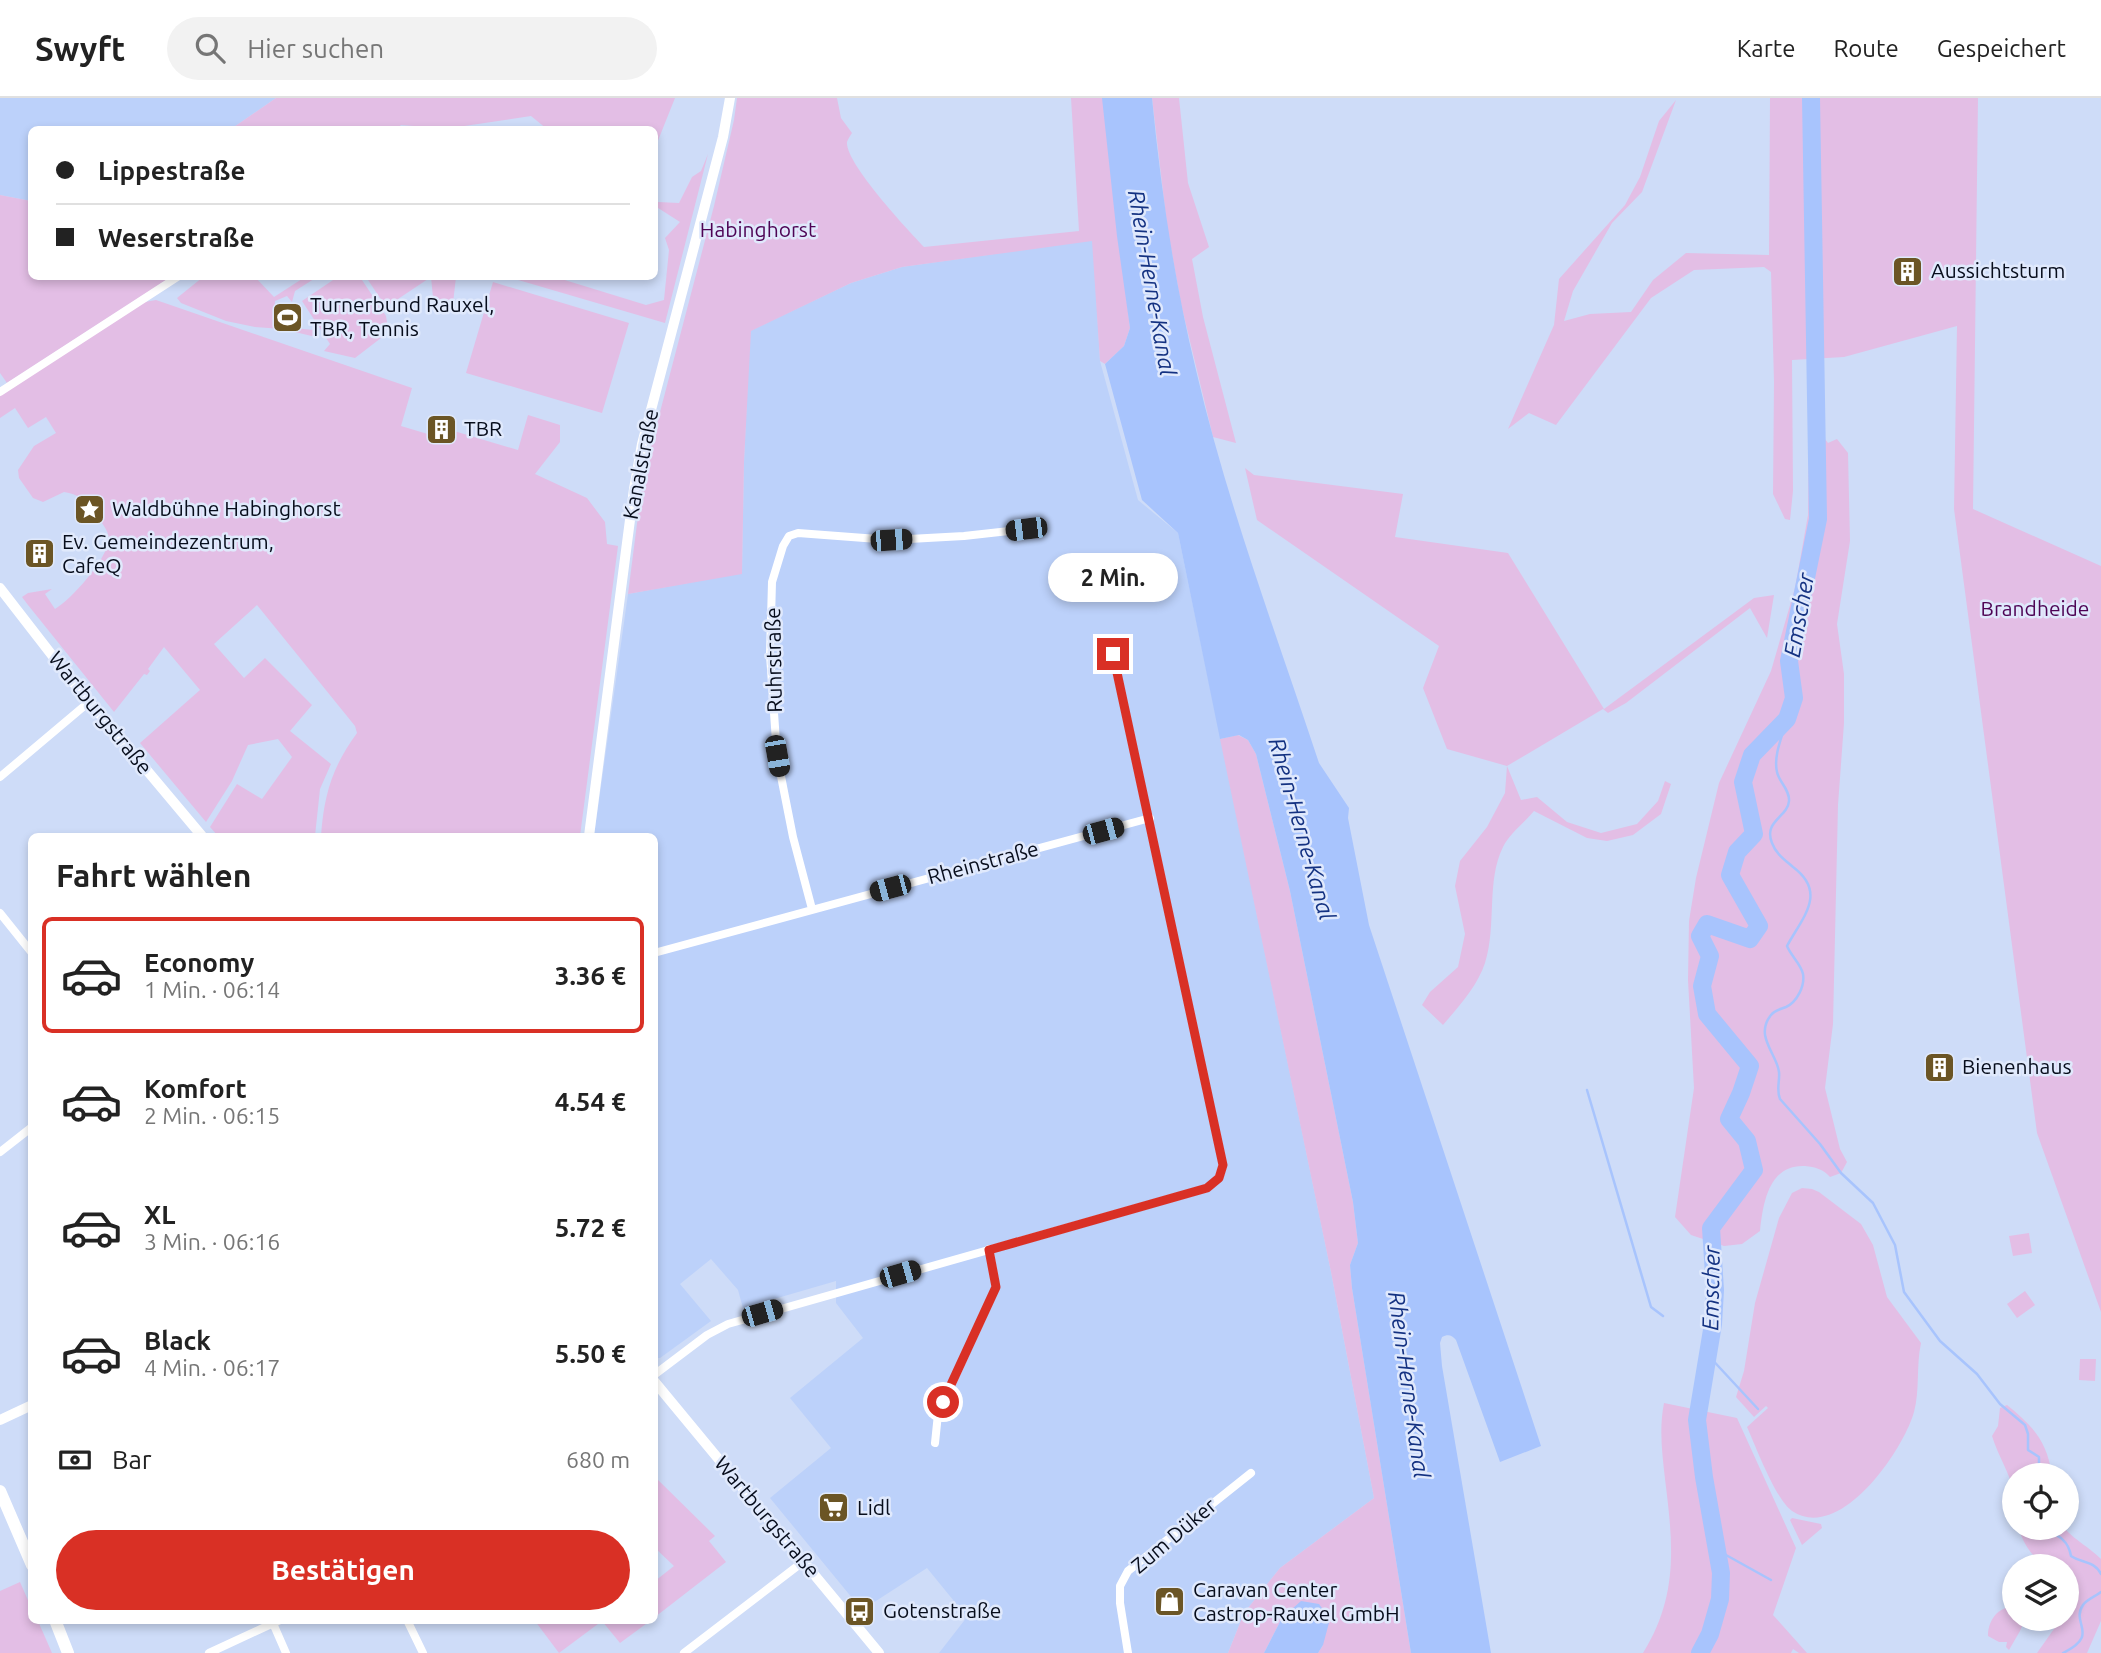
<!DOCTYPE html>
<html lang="de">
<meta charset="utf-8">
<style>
:root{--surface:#fff;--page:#f2f2f2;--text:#222;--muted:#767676;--line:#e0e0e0;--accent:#d93025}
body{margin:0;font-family:Ubuntu,sans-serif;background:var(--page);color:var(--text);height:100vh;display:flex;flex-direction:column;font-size:26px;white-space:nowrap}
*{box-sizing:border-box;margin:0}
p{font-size:23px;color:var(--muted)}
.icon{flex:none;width:38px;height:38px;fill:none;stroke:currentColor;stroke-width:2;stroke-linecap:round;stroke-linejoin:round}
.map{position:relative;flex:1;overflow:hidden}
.details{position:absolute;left:28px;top:735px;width:630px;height:791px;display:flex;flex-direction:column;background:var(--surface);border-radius:10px;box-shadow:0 4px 10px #0003}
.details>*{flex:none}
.guide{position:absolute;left:28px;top:28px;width:630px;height:154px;border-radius:10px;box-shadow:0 4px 10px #0003;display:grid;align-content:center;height:154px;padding:0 28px;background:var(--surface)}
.fabs{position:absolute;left:2002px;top:1365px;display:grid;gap:14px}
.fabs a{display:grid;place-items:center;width:77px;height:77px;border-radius:50%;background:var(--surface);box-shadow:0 4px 10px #0003;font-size:35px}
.end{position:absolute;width:32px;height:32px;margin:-16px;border:9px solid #d93025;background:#fff;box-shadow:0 0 0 4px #fff}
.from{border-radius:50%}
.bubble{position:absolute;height:49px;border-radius:24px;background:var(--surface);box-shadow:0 4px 10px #0003;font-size:23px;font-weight:700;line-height:49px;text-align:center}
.car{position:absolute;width:21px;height:42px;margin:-21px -10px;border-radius:9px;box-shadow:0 0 5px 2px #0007;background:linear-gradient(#222 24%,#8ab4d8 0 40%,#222 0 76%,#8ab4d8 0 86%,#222 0)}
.guide b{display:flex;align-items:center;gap:24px;height:66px;font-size:26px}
.guide b+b{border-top:2px solid var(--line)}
.guide i{width:18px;height:18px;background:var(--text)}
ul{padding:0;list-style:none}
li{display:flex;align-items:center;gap:21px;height:116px;margin:0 14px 10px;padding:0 14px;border:4px solid transparent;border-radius:10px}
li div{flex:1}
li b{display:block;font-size:26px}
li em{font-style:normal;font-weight:700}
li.selected{border-color:var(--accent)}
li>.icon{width:63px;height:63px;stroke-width:1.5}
h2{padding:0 28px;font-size:32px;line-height:84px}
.pay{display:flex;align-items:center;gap:18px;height:77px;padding:0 28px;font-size:26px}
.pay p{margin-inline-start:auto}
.button{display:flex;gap:14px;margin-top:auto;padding:14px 28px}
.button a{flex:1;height:80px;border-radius:42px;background:var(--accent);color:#fff;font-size:28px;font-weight:700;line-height:80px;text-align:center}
header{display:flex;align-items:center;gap:42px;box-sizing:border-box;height:98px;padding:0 35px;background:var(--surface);border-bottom:2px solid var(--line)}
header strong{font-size:33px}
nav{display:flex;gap:38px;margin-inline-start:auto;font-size:24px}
.search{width:490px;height:63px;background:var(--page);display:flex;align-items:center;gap:18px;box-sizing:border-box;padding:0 24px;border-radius:38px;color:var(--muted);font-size:26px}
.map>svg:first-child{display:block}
.built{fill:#bcd1fa}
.green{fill:#e3bee5}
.water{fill:#a8c4fd}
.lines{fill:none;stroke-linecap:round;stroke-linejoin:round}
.stream{stroke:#a8c4fd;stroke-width:2.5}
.river{stroke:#a8c4fd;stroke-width:18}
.minor{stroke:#fff;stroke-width:8}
.secondary{stroke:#fff;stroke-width:10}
.primary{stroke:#fff;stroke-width:12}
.route{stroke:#d93025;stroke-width:9}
.labels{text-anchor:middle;stroke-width:5;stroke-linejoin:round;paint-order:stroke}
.park-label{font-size:21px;fill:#4e0455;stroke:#e0e9fc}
.poi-label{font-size:21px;fill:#070d1c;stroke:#e0e9fc;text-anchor:start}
.street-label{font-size:21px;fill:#070d1c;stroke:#e0e9fc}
.water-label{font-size:23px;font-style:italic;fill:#143282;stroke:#e0e9fc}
</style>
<header>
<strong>Swyft</strong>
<div class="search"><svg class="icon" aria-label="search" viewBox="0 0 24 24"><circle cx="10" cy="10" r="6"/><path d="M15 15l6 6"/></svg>Hier suchen</div>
<nav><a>Karte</a><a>Route</a><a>Gespeichert</a></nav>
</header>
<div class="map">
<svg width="2101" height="1555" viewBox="0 0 2101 1555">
<rect width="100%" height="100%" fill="#cedcf8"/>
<path class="built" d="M 0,0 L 276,0 L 231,31 L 32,32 L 31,103 L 0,97 Z
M 1093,142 L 1100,263 L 1138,402 L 1178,435 L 1331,1174 L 1374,1400 L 1280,1470 L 1244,1515 L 1228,1555 L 939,1555 L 967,1519 L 927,1470 L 862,1512 L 770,1400 L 831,1350 L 790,1300 L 863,1240 L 836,1205 L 836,1183 L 743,1210 L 738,1192 L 711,1161 L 680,1186 L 711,1223 L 660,1260 L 655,1260 L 654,738 L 594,738 L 628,496 L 742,475 L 744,364 L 750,233 L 851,185 L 902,169 Z"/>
<path class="green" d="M 276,0 L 675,0 L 655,50 L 654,32 L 547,31 L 531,18 L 444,31 L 410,31 L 414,28 L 401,27 L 395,32 L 231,31 Z
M 737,0 L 837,0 L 841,20 L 852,35 C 850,38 848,41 847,44 C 845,65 908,132 924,149 L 1079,133 L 1071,0 L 1103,0 L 1130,230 L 1124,248 L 1105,266 L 1100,263 L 1092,143 L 902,169 L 851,185 L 751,233 L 744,364 L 742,476 L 628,496 L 643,379 L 714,108 L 734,22 Z
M 1152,0 L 1179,0 L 1188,85 L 1209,149 L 1192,161 L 1203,219 L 1236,345 L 1213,339 L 1181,206 L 1167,128 Z
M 1770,0 L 1978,0 L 1973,411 L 2101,468 L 2101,1214 L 2037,1035 L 1954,411 L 1957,228 L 1844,259 L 1792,262 L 1793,393 L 1790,422 L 1785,421 L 1773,396 L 1774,284 L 1771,174 L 1764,169 L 1694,172 L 1651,200 L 1556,327 L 1529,315 L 1508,331 L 1554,227 L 1559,181 L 1625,107 L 1640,79 L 1659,23 L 1676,2 L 1642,94 L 1612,125 L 1573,193 L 1564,223 L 1590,216 L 1631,214 L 1653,182 L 1686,155 L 1769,157 Z
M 708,56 L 665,225 L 508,179 L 555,179 L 646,207 L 664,202 L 669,152 L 665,140 L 680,124 L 655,108 L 655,100 L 658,104 L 679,105 L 692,79 L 701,73 Z
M 0,97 L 31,103 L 32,178 L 171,179 L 7,285 L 0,275 Z
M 339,178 L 360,179 L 386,218 L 388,230 L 381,240 L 355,260 L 324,253 L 330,246 L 302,203 Z
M 203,179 L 255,179 L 274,199 L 305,179 L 317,179 L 295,193 L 292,204 L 287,198 L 275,203 L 274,218 L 283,229 L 314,232 L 316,239 L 282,231 L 255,229 L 226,223 L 181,205 L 177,200 Z
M 427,179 L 428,181 L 386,209 L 366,179 Z
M 431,179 L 456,179 L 452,214 L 434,210 Z
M 493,184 L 629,225 L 602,315 L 466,275 Z
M 156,202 L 412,290 L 401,328 L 451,343 L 454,333 L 518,352 L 528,317 L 560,327 L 560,344 L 535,376 L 587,400 L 605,424 L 607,446 L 618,448 L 580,738 L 321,738 C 324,697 332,669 357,635 L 355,628 L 257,507 L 214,546 L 244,580 L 265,560 L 312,607 L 290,633 L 331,666 L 320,691 L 315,738 L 218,738 L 210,729 L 237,686 L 262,701 L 292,659 L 278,641 L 248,647 L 232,683 L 206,724 L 140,645 L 200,592 L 164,549 L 148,571 L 150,573 L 147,577 L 144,576 L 114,614 L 28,507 L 22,499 L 28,495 L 52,491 L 45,496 L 55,511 C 72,501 105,463 109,443 C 110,434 100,422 94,414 C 86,403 79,396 64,394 L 43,404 L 33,400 L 19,380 L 18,372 L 34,348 L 56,335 L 46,319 L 28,330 L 15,310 L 0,320 L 0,296 L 145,204 Z
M 1809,331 L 1821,336 L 1828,345 L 1837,341 L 1848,355 L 1850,443 L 1837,526 L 1844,576 L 1844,625 L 1838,707 L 1833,926 L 1825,990 L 1840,1051 L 1847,1064 L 1841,1075 L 1830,1079 C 1823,1071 1815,1069 1805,1068 C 1769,1066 1763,1105 1760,1133 L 1742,1146 L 1724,1148 L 1691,1137 L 1675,1119 L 1694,990 L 1688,882 L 1689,823 L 1696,780 L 1719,685 L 1771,573 L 1795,490 L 1808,417 Z
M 1245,370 L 1254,377 L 1403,396 L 1395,439 L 1508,455 L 1604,611 L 1754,500 L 1774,497 L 1767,540 L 1750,510 L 1626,605 L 1608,615 L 1603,611 L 1507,668 L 1521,702 L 1537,699 L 1567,724 L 1601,735 L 1637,726 L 1658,703 L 1665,683 L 1671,686 L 1661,716 L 1633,737 L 1607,743 L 1587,740 L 1534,713 C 1525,724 1509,736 1503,749 C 1486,783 1497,827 1485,865 C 1477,889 1459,908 1443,927 L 1422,907 L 1430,894 L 1458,869 L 1465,836 L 1455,788 L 1460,763 L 1487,729 L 1505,695 L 1507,668 L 1447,651 L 1423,590 L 1439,548 L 1257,422 Z
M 1238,637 L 1248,642 L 1256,656 L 1290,793 L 1353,1104 L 1358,1145 L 1350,1167 L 1352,1190 L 1411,1555 L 1318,1555 L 1323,1547 L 1282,1520 L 1264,1555 L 1228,1555 L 1244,1515 L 1280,1470 L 1374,1400 L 1331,1174 L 1220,641 Z
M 1802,1090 L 1812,1091 L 1819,1094 L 1861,1126 L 1873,1147 L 1887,1199 L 1921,1245 C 1916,1268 1920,1292 1914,1314 C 1903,1353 1840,1445 1792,1413 C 1776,1402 1756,1349 1747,1329 L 1768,1310 L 1766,1308 L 1754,1319 L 1736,1299 L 1744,1273 L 1755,1205 L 1779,1120 L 1792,1095 Z
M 2029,1135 L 2032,1155 L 2013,1158 L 2009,1138 Z
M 2025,1193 L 2035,1207 L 2017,1220 L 2007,1206 Z
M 2080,1261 L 2096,1261 L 2095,1283 L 2079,1282 Z
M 1664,1305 L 1737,1320 L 1796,1450 L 1773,1517 L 1807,1555 L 1799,1555 L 1793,1551 L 1791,1555 L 1643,1555 C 1679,1497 1673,1445 1665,1381 C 1662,1354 1659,1331 1664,1305 Z
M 2007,1307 C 2033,1328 2047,1343 2052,1377 L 2014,1377 L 2014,1395 C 2010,1375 1998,1358 1992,1338 L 1998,1328 L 2000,1310 Z
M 655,1379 L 715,1438 L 709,1443 L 726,1464 L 655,1519 L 655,1483 L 674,1468 L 655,1450 Z
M 1792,1420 L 1821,1426 L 1822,1430 L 1802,1447 L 1790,1422 Z
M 2019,1430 L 2064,1430 C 2076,1443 2089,1449 2101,1461 L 2101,1523 L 2087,1555 L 2037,1555 L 2061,1521 L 2067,1521 L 2067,1468 C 2061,1468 2055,1469 2050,1468 C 2036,1466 2021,1443 2019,1430 Z
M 20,1484 L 31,1509 L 32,1522 L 38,1523 L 52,1555 L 0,1555 L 0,1493 Z
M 2010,1509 L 2014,1510 L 2014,1521 L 2025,1521 L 2020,1533 L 2009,1552 L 2006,1549 L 2007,1544 L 1999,1544 L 1988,1538 C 1988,1524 1996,1511 2010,1509 Z
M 535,1523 L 602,1523 L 559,1555 Z
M 602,1523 L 602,1522 L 650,1523 L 620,1545 Z"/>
<path class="water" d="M 1102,0 L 1152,0 C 1161,92 1174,182 1196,272 C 1227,405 1276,535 1319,665 L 1349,710 L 1348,720 L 1369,827 L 1541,1348 L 1500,1364 L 1456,1242 C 1452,1237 1448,1236 1442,1239 L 1440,1245 L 1442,1268 L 1491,1555 L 1411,1555 L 1352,1190 L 1350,1167 L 1358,1145 L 1353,1104 L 1290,793 L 1256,656 L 1248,642 L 1239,637 L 1220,641 L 1178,435 L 1142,402 L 1105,266 L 1124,248 L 1130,230 L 1117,138 Z
M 1301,1503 L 1319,1506 L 1330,1521 L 1323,1547 L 1318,1555 L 1264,1555 L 1282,1520 Z"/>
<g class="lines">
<path class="stream" d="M 1787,621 C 1783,637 1773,657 1777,674 C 1779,684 1790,692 1789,703 C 1788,719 1763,723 1772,745 C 1776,756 1785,762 1793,769 C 1828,795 1802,820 1787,848 C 1791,858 1801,866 1803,876 C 1805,888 1797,904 1786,909 C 1781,911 1775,912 1771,917 C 1754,938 1777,956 1779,974 C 1780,984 1776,991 1780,1001 L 1820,1046 L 1841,1075 L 1873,1105 L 1895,1147 L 1904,1194 L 1940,1243 L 1977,1276 L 2000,1306 L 2025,1327 L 2028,1336 L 2028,1352 L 2039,1359 L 2039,1377
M 1587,992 L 1651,1209 L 1663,1218
M 1707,1256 L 1758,1311
M 2042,1430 C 2056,1437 2068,1440 2071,1458 C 2081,1465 2095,1463 2101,1476
M 1717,1452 L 1771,1482
M 2063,1555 C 2101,1536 2070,1526 2083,1507 C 2086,1502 2096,1498 2101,1494"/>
<path class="river" d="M 1700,1555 L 1710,1536 L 1720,1501 L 1721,1475 L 1704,1379 L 1697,1322 L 1713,1226 L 1715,1192 L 1711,1130 L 1754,1072 L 1747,1043 L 1729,1021 L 1741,995 L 1750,968 L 1707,916 L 1702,888 L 1710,858 L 1700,838 L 1707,826 L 1750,841 L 1759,828 L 1730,777 L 1737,754 L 1754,736 L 1743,684 L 1752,657 L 1787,621 L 1794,600 L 1789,563 L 1818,421 L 1811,0"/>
<path class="minor" d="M 0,294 L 179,178
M 0,679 L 89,604
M 812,811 L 793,739 L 777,658 L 770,557 L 772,484 L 783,448 L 789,438 L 798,435 L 891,442 L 964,438 L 1026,431
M 0,815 L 32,855
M 654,855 L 1150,720
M 0,1054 L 32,1029
M 654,1277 L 707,1237 L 728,1226 L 1207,1090 L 1219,1080 L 1223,1067 L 1113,556
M 935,1345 L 938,1316 L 996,1189 L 989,1151
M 407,1522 L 423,1555
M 272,1523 L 286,1555
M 209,1555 L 280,1522
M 684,1555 L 804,1463
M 1128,1555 L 1120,1505 L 1120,1488 L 1128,1473 L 1251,1375"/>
<path class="secondary" d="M 0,490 L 72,583 L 202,738
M 589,738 L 634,391 L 642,346 L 723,39 L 730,0
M 654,1283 L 879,1555
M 0,1322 L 32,1307"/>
<path class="primary" d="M 0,1393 L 32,1467
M 55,1522 L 68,1555"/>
</g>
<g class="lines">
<path class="route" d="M 943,1304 L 996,1189 L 989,1152 L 1207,1090 L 1219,1080 L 1223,1067 L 1113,556"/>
</g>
<defs>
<symbol id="building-square" viewBox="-11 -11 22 22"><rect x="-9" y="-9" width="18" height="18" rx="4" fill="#6b5525" stroke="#e0e9fc"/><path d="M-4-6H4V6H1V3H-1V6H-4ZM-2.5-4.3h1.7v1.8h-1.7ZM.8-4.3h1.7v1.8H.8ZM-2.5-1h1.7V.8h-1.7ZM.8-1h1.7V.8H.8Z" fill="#fff"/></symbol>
<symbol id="stadium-square" viewBox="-11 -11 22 22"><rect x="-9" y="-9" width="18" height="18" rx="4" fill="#6b5525" stroke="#e0e9fc"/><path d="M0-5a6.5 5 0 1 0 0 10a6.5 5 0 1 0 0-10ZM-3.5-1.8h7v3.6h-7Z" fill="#fff"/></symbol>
<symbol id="sight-square" viewBox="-11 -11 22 22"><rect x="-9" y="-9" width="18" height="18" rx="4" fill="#6b5525" stroke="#e0e9fc"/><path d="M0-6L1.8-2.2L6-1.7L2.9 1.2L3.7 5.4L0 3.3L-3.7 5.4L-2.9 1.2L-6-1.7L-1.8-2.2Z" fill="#fff"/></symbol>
<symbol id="supermarket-square" viewBox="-11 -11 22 22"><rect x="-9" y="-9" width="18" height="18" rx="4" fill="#6b5525" stroke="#e0e9fc"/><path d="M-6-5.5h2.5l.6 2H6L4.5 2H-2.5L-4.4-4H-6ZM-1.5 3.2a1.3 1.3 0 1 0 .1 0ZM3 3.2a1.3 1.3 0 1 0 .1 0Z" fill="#fff"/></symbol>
<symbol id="shop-square" viewBox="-11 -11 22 22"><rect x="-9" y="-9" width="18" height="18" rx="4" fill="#6b5525" stroke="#e0e9fc"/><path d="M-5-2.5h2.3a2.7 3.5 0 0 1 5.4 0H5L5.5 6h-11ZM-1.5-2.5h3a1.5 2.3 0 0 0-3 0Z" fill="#fff"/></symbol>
<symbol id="bus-square" viewBox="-11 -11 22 22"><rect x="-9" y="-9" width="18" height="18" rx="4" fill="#6b5525" stroke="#e0e9fc"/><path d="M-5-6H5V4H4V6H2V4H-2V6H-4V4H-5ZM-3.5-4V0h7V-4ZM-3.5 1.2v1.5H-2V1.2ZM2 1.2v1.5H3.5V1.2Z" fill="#fff"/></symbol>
</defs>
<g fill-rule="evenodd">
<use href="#building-square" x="1890" y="156" width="35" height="35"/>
<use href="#stadium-square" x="270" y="202" width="35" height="35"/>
<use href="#building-square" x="424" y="314" width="35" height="35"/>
<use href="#sight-square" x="72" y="394" width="35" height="35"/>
<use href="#building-square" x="22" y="438" width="35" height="35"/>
<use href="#building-square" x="1922" y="952" width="35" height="35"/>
<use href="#supermarket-square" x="816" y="1392" width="35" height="35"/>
<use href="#shop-square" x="1152" y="1486" width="35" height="35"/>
<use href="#bus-square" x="842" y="1496" width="35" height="35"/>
</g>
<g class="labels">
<g class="park-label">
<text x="758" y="139">Habinghorst</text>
<text x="2035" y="518">Brandheide</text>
</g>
<g class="poi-label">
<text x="1931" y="180">Aussichtsturm</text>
<text x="310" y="214">Turnerbund Rauxel,<tspan x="310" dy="24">TBR, Tennis</tspan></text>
<text x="464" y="338">TBR</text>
<text x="112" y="418">Waldbühne Habinghorst</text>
<text x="62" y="451">Ev. Gemeindezentrum,<tspan x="62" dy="24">CafeQ</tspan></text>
<text x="1962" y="976">Bienenhaus</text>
<text x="857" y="1417">Lidl</text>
<text x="1193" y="1499">Caravan Center<tspan x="1193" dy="24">Castrop-Rauxel GmbH</tspan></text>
<text x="883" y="1520">Gotenstraße</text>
</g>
<g class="street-label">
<text transform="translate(641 366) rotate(-79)" y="7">Kanalstraße</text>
<text transform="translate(774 562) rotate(-91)" y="7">Ruhrstraße</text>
<text transform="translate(100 615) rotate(51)" y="7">Wartburgstraße</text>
<text transform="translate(983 765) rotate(-15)" y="7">Rheinstraße</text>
<text transform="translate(767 1419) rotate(50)" y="7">Wartburgstraße</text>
<text transform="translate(1174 1438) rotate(-40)" y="7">Zum Düker</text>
</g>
<g class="water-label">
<text transform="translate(1152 185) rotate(80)" y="8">Rhein-Herne-Kanal</text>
<text transform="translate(1799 517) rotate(-80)" y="8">Emscher</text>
<text transform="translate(1302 731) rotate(74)" y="8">Rhein-Herne-Kanal</text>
<text transform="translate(1711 1190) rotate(-89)" y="8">Emscher</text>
<text transform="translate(1409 1287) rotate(82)" y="8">Rhein-Herne-Kanal</text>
</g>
</g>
</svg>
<div class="fabs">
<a><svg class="icon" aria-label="locate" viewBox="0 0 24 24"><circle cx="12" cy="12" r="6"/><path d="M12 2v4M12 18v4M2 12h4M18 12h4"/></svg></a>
<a><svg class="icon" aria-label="layers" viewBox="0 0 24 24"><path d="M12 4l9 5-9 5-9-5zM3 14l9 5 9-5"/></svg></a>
</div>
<i class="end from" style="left:943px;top:1304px"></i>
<i class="end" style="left:1113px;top:556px"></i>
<div class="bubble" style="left:1048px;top:455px;width:130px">2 Min.</div>
<i class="car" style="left:1026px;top:431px;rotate:263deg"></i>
<i class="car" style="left:891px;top:442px;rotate:86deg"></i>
<i class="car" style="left:777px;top:658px;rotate:170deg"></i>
<i class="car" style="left:1103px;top:733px;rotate:75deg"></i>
<i class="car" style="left:890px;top:790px;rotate:255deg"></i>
<i class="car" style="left:900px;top:1176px;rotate:74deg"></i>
<i class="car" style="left:762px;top:1215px;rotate:74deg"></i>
<div class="guide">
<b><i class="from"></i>Lippestraße</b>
<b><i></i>Weserstraße</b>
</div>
<section class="details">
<h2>Fahrt wählen</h2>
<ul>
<li class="selected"><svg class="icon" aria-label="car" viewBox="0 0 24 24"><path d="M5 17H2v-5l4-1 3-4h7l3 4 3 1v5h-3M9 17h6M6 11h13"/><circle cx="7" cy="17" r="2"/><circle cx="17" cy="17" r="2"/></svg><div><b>Economy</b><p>1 Min. · 06:14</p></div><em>3.36 €</em></li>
<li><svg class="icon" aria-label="car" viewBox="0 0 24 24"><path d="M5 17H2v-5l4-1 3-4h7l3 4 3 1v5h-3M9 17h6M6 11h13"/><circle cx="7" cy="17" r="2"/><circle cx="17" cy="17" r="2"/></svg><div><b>Komfort</b><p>2 Min. · 06:15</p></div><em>4.54 €</em></li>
<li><svg class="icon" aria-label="car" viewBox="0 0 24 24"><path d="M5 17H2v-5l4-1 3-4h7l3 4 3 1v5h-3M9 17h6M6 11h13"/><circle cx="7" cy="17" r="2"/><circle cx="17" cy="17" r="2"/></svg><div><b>XL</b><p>3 Min. · 06:16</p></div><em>5.72 €</em></li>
<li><svg class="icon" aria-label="car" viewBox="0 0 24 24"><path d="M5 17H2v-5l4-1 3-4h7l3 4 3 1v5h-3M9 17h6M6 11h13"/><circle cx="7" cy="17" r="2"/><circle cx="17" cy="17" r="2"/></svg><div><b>Black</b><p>4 Min. · 06:17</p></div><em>5.50 €</em></li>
</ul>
<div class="pay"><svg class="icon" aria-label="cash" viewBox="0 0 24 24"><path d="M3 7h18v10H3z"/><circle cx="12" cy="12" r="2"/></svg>Bar<p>680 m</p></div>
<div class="button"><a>Bestätigen</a></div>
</section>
</div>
